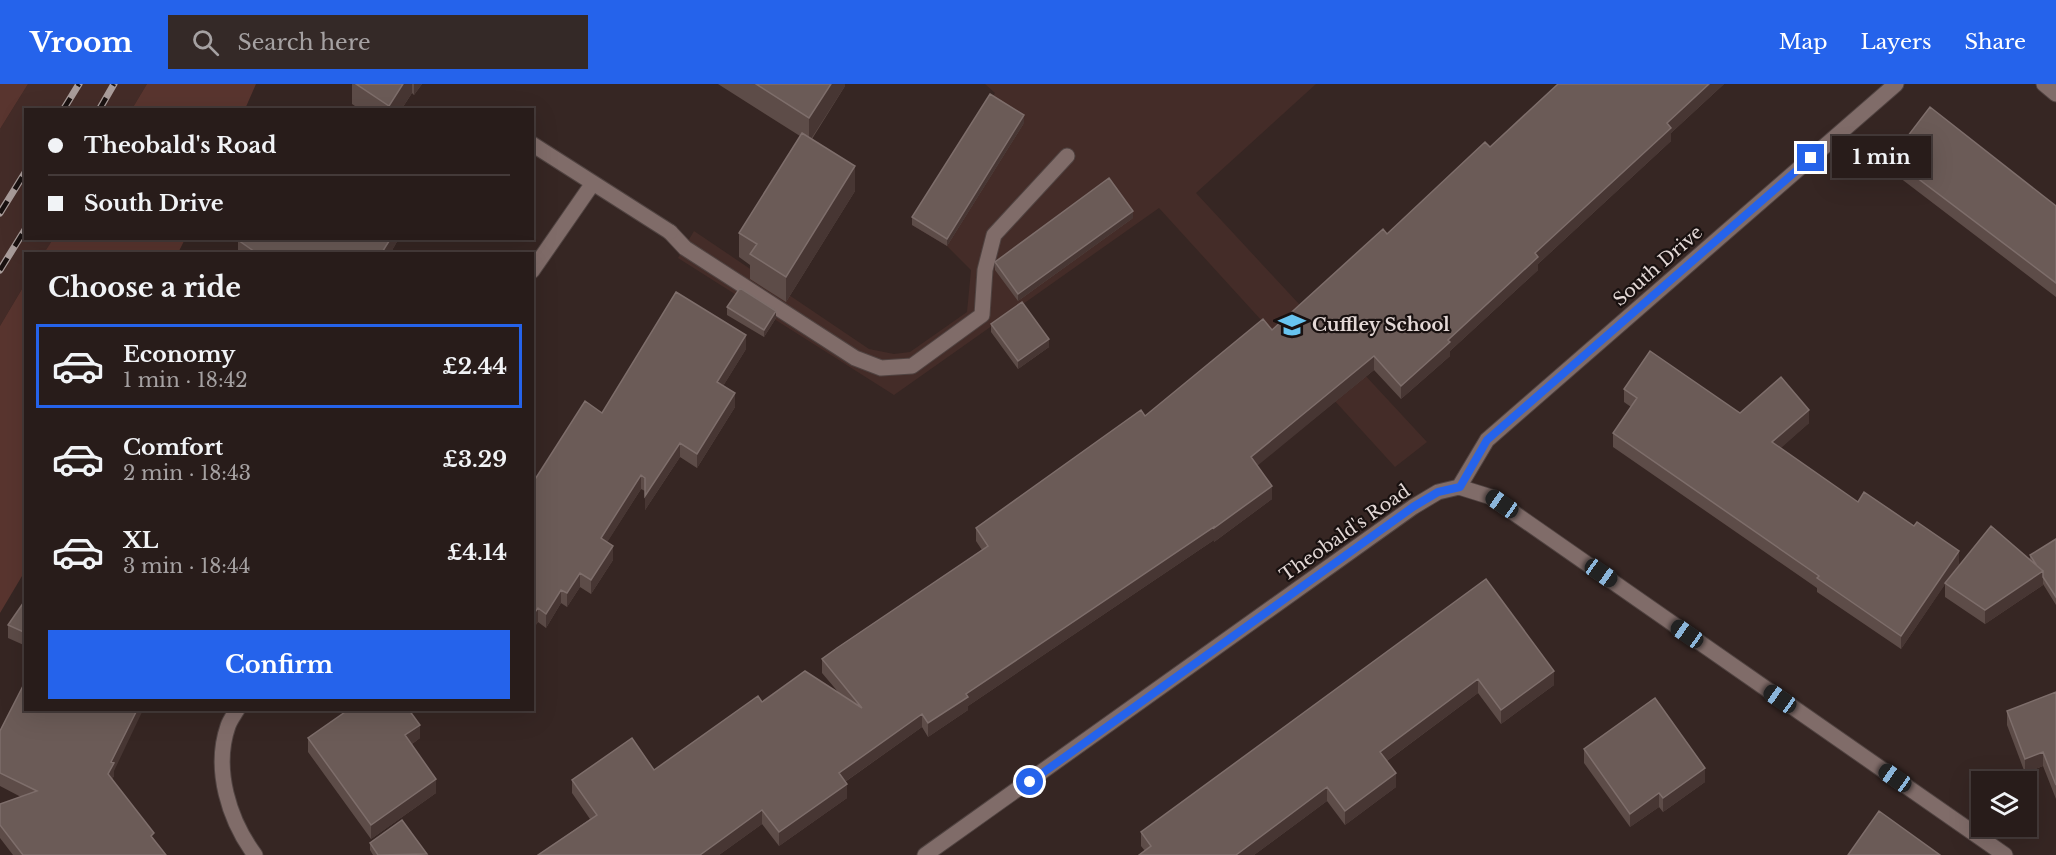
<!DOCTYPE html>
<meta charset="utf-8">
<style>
:root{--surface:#281c1a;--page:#342927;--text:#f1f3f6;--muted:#a5a1a2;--line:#443a39;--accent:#2563eb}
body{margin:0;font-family:"Libre Baskerville",serif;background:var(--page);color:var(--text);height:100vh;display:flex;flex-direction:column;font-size:22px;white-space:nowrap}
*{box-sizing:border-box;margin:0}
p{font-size:20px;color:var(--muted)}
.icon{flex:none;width:33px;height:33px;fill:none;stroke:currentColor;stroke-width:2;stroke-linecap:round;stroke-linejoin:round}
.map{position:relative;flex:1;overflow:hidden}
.drawer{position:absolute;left:24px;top:168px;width:510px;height:459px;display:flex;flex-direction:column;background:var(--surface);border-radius:0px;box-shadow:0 6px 24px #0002,0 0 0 2px var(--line)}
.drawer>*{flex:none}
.guide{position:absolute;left:24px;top:24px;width:510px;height:132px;border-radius:0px;box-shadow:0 6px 24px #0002,0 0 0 2px var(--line);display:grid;align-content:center;height:132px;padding:0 24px;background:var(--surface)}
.buttons{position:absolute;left:1971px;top:687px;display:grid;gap:12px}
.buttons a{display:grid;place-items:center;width:66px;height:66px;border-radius:0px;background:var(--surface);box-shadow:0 6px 24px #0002,0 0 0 2px var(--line);font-size:30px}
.end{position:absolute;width:27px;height:27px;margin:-14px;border:8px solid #2563eb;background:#fff;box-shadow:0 0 0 3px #fff}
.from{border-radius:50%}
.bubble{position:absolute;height:42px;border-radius:0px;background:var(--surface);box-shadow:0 6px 24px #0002,0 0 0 2px var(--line);font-size:20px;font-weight:800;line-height:42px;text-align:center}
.car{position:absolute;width:18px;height:36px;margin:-18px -9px;border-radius:8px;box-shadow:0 0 4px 2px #0007;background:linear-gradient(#222 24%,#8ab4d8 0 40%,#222 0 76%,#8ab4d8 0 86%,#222 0)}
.guide b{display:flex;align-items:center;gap:21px;height:57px;font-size:22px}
.guide b+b{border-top:2px solid var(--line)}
.guide i{width:15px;height:15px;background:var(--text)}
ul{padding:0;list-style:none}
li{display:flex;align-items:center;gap:18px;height:84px;margin:0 12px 9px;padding:0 12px;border:3px solid transparent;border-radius:0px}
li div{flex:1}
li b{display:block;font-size:22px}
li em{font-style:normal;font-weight:800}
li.selected{border-color:var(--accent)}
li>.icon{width:54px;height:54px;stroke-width:1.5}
h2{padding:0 24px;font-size:27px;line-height:72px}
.button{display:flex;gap:12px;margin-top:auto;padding:12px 24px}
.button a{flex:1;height:69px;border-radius:0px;background:var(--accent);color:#fff;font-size:24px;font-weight:800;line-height:69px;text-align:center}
header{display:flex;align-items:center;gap:36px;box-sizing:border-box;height:84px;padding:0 30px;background:var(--accent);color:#fff}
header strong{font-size:28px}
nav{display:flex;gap:33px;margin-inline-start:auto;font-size:21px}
.search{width:420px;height:54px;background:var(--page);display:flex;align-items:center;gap:15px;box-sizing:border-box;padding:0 21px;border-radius:0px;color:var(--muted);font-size:22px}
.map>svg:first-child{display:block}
.built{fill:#442c28}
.green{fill:#59352f}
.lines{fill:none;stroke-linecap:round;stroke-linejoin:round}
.service-casing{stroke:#504341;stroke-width:17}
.minor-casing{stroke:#504341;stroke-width:17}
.service{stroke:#806c69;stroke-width:15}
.minor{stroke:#806c69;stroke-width:15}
.rail-casing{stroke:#a99c9a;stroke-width:7}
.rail{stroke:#191110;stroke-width:4.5;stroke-dasharray:14;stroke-linecap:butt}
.wall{fill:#5d4c48}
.shaded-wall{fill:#473633}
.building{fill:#6b5b57;stroke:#7e6e6b;stroke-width:1.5}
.route{stroke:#2563eb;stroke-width:8}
.labels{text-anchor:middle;stroke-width:4.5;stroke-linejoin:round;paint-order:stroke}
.street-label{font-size:18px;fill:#e3d8d6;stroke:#191110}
.poi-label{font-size:18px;font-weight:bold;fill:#e3d8d6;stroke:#191110;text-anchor:start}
</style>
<header>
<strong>Vroom</strong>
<div class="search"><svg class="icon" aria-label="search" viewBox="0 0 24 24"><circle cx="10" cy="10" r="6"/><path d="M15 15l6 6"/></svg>Search here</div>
<nav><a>Map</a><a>Layers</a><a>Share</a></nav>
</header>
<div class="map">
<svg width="2056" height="771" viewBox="0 0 2056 771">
<rect width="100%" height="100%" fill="#362623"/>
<path class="built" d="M 28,0 L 147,0 L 132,25 L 26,26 L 26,154 L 53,155 L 44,169 L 26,170 L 25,200 L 0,242 L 0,45 Z
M 985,0 L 1316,0 L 1196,109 L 1427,358 L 1395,383 L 1159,124 L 894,311 L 678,174 L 694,147 L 869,265 L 894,270 L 910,268 L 967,228 L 971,186 L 947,162 L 912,141 L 995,9 Z"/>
<path class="green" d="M 0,0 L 28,0 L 0,45 Z
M 147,0 L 256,0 L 245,25 L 132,25 Z
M 53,155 L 53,154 L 185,155 L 178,169 L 44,169 Z
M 25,200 L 25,487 L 0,529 L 0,242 Z"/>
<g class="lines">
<defs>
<path id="service" d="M 670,148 L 685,164 L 855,274 L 881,284 L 912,282 L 982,231 L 985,186 L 994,151 L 1067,72"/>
<path id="minor" d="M 2044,0 L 2056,10
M 532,60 L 670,148
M 532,187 L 593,99
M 1459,403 L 1487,356 L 1896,0
M 237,626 C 234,631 230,636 228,642 C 213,685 229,736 255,771
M 925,771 L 1413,423 L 1438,408 L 1459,403 L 1491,413 L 2005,771"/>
</defs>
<use href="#service" class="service-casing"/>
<use href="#minor" class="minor-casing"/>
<use href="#service" class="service"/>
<use href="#minor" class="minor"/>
<defs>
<path id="rail" d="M 63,26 L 79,0
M 99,26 L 114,0
M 0,129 L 26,87
M 0,186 L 26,144"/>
</defs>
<use href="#rail" class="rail-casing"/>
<use href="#rail" class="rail"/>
</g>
<path class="wall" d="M 352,0 L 422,0 L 414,11 L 412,9 L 401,26 L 361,26 L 352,20 Z
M 718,0 L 845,0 L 845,2 L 812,55 L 855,107 L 786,218 L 750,195 L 750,181 L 739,173 L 739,149 L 800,52 Z
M 1558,0 L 1724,0 L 1671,49 L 1671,57 L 1538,180 L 1538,186 L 1450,267 L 1450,272 L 1401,315 L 1374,286 L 1257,381 L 1272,415 L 1214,458 L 1214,456 L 968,622 L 968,626 L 928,653 L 922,643 L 845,698 L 847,714 L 779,762 L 762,740 L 719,771 L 538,771 L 590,735 L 572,709 L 572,696 L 654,686 L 762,618 L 839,609 L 822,589 L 822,575 L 982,466 L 976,457 L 976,444 L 1145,332 L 1272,246 L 1490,63 Z
M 1024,39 L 947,162 L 912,141 L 912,133 Z
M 1891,74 L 2056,122 L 2056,213 L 1891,87 Z
M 1133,134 L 1018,217 L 995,186 L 995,178 Z
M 239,154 L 399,154 L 390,170 L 238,169 L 238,156 Z
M 727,223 L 776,234 L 764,253 L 727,231 Z
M 991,240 L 1049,263 L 1018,285 L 991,248 Z
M 746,265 L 723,302 L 735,323 L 697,384 L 680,373 L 645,426 L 645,407 L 641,405 L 607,458 L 613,476 L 591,510 L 580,503 L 567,523 L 561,519 L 546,544 L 538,538 L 532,546 L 532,400 L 602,329 Z
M 1624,305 L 1740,329 L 1809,339 L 1780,364 L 1858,418 L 1959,480 L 1947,496 L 2030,476 L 2030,471 L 2056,455 L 2056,521 L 2043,500 L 2043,501 L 1985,540 L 1945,513 L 1945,500 L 1901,565 L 1817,508 L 1817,504 L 1613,363 L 1613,349 L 1631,323 L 1624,318 Z
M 1486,495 L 1554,601 L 1501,640 L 1478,609 L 1387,677 L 1396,703 L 1345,741 L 1327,717 L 1254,771 L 1139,771 L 1145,767 L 1141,762 L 1141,748 Z
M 26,515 L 26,562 L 8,554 L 8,541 Z
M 2056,608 L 2056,715 L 2043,682 L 2025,689 L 2007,641 L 2007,627 Z
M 0,647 L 114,687 L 114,692 L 112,695 L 154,757 L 166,771 L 13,771 L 0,754 L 0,720 L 21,713 L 0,702 Z
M 308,654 L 420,654 L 412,660 L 436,709 L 371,755 L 308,668 Z
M 1584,665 L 1705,698 L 1663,728 L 1659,723 L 1630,743 L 1584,679 Z
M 370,759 L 427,771 L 373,771 L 370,766 Z"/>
<path class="shaded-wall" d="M 403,0 L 412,0 L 412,9 L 401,26 L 389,26 L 389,22 Z
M 414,0 L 422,0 L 414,11 Z
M 831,0 L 845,0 L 845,2 L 809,58 L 809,34 Z
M 1709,0 L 1724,0 L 1671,49 L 1671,57 L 1538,180 L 1538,186 L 1450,267 L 1450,272 L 1401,315 L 1401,302 L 1667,39 Z
M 1024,31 L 1024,39 L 947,162 L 947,155 Z
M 855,82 L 855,107 L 786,218 L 786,193 Z
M 1133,127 L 1133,134 L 1018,217 L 1018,210 Z
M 391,154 L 399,154 L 390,170 L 381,170 Z
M 776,227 L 776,234 L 764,253 L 764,246 Z
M 746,251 L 746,265 L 717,312 L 717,298 Z
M 1049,255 L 1049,263 L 1018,285 L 1018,277 Z
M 1374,272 L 1374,286 L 1251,387 L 1251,373 Z
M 735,309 L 735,323 L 697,384 L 697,370 Z
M 1809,326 L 1809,339 L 1772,372 L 1772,358 Z
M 680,359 L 680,373 L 645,426 L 645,412 Z
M 641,391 L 641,405 L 601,468 L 601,454 Z
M 1272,402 L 1272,415 L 1214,458 L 1214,444 Z
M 1214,443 L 1214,456 L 968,622 L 968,626 L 928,653 L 928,639 L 966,610 Z
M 613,462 L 613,476 L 591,510 L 591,496 Z
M 1959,467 L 1959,480 L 1901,565 L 1901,552 Z
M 2043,487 L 2043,501 L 1985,540 L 1985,526 Z
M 580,489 L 580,503 L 567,523 L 567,509 Z
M 561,506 L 561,519 L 546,544 L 546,530 Z
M 538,524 L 538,538 L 532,546 L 532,532 Z
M 1554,587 L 1554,601 L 1501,640 L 1501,626 Z
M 1478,595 L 1478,609 L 1380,682 L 1380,668 Z
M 137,626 L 143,626 L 114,687 L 114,692 L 108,703 L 108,690 L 111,678 Z
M 922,630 L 922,643 L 839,702 L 839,689 Z
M 420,641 L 420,654 L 405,665 L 405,651 Z
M 2043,668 L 2043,682 L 2025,689 L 2025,675 Z
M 1705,684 L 1705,698 L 1663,728 L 1663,714 Z
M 1396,689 L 1396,703 L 1345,741 L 1345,727 Z
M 436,695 L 436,709 L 371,755 L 371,741 Z
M 847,700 L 847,714 L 779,762 L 779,748 Z
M 1327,703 L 1327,717 L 1254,771 L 1236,771 Z
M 1659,709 L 1659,723 L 1630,743 L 1630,730 Z
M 762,726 L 762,740 L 719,771 L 700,771 Z"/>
<path class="building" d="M 356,0 L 403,0 L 389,22 Z
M 756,0 L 831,0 L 809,34 Z
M 1558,0 L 1709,0 L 1667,39 L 1671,44 L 1535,169 L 1538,173 L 1448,256 L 1450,258 L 1401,302 L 1374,272 L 1251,373 L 1272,402 L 1214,444 L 1214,443 L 966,610 L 968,613 L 928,639 L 922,630 L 839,689 L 847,700 L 779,748 L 762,726 L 700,771 L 538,771 L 597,731 L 572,696 L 632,654 L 654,686 L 758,612 L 762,618 L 805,587 L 862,624 L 822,575 L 837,564 L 988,462 L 976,444 L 1141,326 L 1145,332 L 1263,235 L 1272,246 L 1383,145 L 1387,150 L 1485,58 L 1490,63 Z
M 990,10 L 1024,31 L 947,155 L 912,133 Z
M 1930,23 L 2056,122 L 2056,199 L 1891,74 Z
M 802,49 L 855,82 L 786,193 L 750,170 L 757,160 L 739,149 Z
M 1109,94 L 1133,127 L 1018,210 L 995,178 Z
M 239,154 L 391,154 L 381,170 L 258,170 L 238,156 Z
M 740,204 L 776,227 L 764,246 L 727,223 Z
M 676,208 L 746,251 L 717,298 L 735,309 L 697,370 L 680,359 L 645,412 L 645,394 L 641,391 L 601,454 L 613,462 L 591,496 L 580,489 L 567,509 L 561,506 L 546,530 L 538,524 L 532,532 L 532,400 L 585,317 L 602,329 Z
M 1022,218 L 1049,255 L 1018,277 L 991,240 Z
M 1650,267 L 1740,329 L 1781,293 L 1809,326 L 1772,358 L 1858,418 L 1864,408 L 1914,442 L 1917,438 L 1959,467 L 1901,552 L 1817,494 L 1819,492 L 1613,349 L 1637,314 L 1624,305 Z
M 1991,442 L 2043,487 L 1985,526 L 1945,499 Z
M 2056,455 L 2056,513 L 2043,493 L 2043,487 L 2037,482 L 2030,471 Z
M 1486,495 L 1554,587 L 1501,626 L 1478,595 L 1380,668 L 1396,689 L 1345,727 L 1327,703 L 1236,771 L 1139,771 L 1151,762 L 1141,748 Z
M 26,515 L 26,549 L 8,541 Z
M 26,596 L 26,626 L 137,626 L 111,678 L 114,679 L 108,690 L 154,749 L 151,752 L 166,771 L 23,771 L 0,741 L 0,720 L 37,707 L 0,689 L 0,647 Z
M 2056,608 L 2056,701 L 2043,668 L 2025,675 L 2007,627 Z
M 1655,614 L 1705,684 L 1663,714 L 1659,709 L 1630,730 L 1584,665 Z
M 348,626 L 409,626 L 420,641 L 405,651 L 436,695 L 371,741 L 308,654 Z
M 1879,727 L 1940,771 L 1848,771 Z
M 402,736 L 427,770 L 378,771 L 370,759 Z"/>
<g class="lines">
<path class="route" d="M 1030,698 L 1413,423 L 1438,408 L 1460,403 L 1487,356 L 1811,74"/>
</g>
<defs>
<symbol id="school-bare" viewBox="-9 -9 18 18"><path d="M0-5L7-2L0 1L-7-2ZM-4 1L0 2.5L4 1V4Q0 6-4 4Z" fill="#68c4f0" stroke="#191110" stroke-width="2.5" paint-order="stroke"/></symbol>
</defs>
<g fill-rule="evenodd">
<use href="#school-bare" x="1273" y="222" width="38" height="38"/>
</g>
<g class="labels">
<g class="street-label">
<text transform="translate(1658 182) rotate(-41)" y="6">South Drive</text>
<text transform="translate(1345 449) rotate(-35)" y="6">Theobald's Road</text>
</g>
<g class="poi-label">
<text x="1312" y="247">Cuffley School</text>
</g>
</g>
</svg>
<div class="buttons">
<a><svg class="icon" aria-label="layers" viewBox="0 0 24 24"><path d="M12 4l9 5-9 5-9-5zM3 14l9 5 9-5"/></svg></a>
</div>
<i class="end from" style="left:1030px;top:698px"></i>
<i class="end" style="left:1811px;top:74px"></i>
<div class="bubble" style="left:1832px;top:52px;width:99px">1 min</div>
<i class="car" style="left:1502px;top:420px;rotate:305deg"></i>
<i class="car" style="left:1601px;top:489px;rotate:125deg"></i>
<i class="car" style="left:1687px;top:550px;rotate:305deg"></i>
<i class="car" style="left:1780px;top:615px;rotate:305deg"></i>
<i class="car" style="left:1895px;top:694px;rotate:305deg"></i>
<div class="guide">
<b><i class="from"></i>Theobald's Road</b>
<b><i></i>South Drive</b>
</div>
<section class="drawer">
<h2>Choose a ride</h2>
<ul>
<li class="selected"><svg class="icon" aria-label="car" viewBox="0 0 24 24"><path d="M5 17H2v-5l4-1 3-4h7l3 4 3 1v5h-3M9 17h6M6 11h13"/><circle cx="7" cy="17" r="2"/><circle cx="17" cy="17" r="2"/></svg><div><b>Economy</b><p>1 min · 18:42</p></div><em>£2.44</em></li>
<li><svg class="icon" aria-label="car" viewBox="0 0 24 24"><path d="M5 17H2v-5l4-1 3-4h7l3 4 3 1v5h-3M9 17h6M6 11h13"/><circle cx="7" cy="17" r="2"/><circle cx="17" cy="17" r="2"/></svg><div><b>Comfort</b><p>2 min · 18:43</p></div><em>£3.29</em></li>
<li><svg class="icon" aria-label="car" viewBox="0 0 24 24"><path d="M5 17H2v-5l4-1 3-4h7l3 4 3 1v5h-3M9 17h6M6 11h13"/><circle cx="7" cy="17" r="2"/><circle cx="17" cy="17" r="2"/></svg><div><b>XL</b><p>3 min · 18:44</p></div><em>£4.14</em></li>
</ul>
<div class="button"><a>Confirm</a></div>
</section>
</div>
